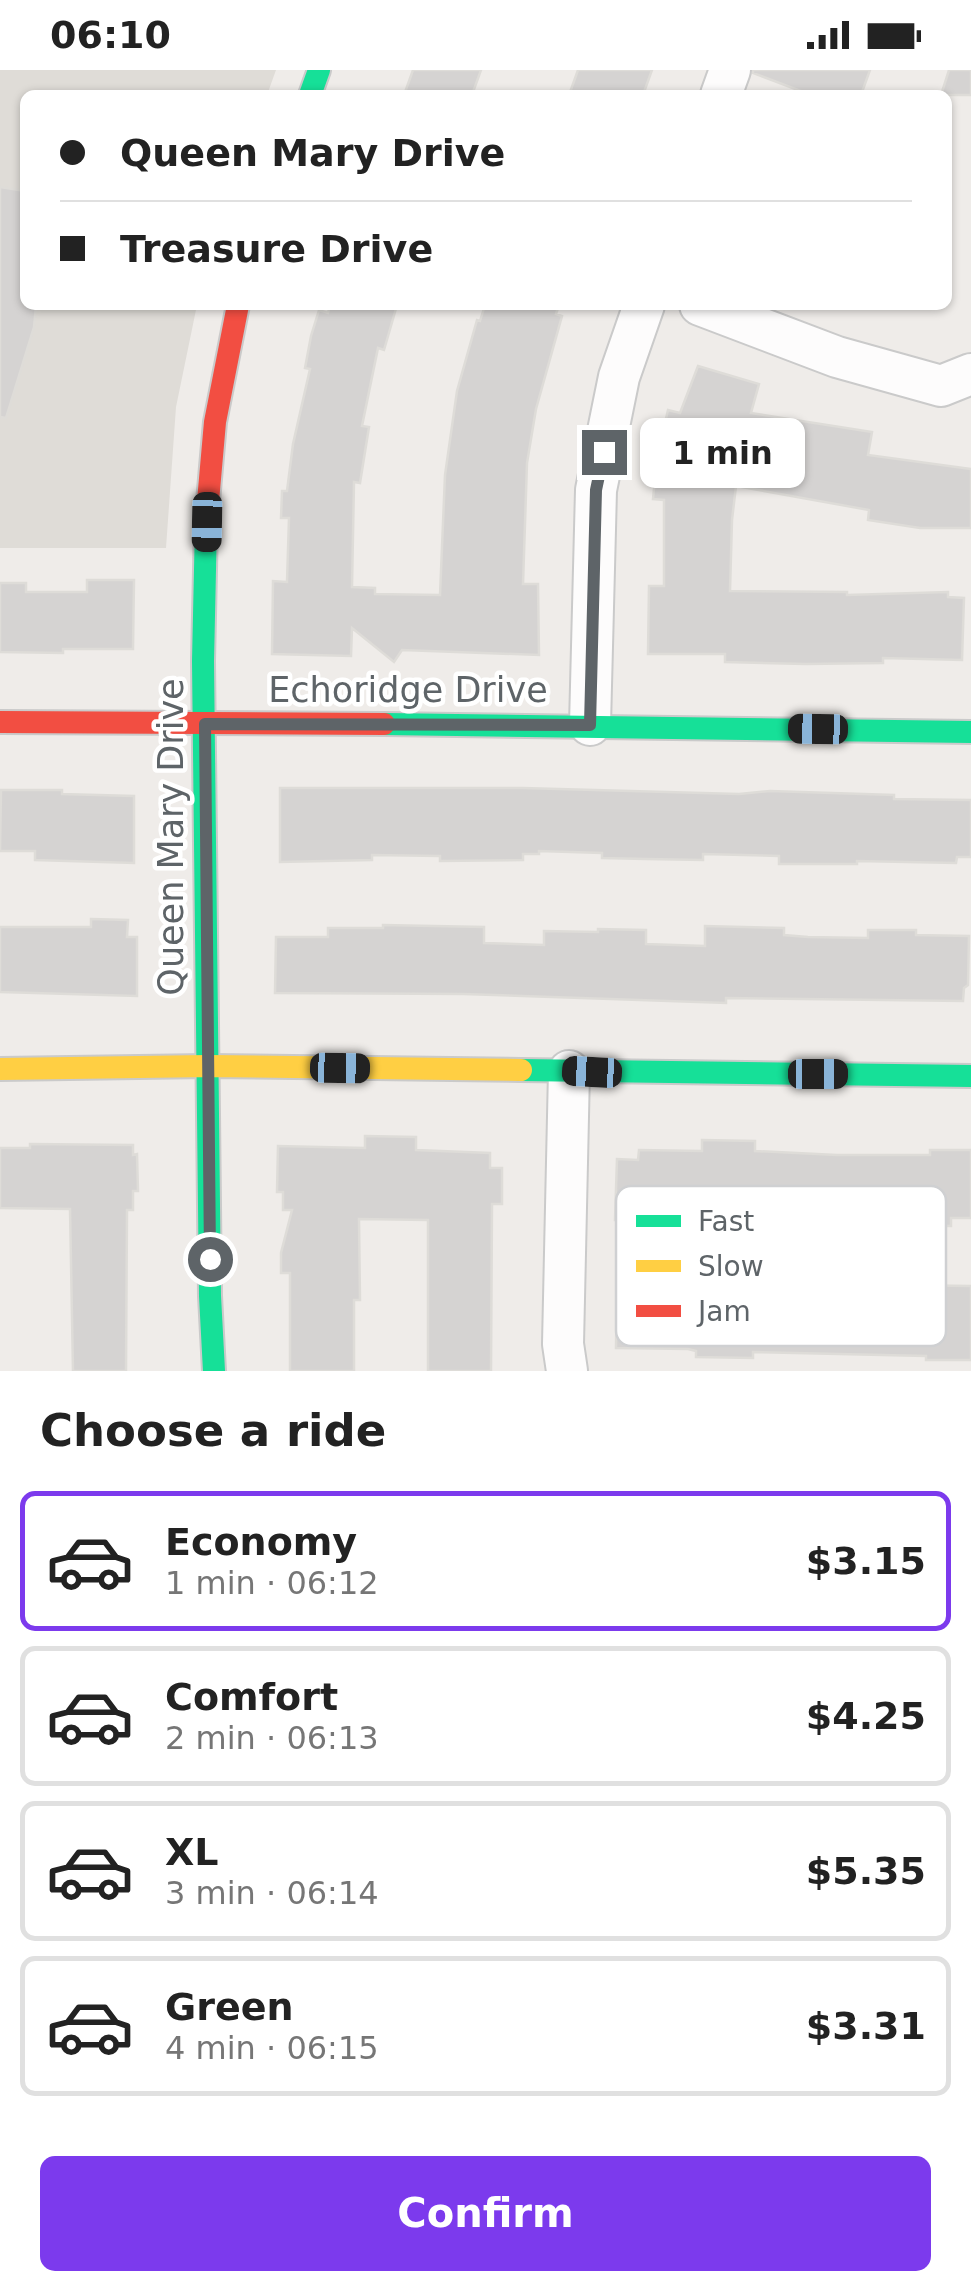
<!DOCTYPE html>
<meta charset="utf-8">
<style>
:root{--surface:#fff;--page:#f6f6f6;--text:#222;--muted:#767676;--line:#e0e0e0;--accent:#7c3aed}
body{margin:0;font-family:"DejaVu Sans",sans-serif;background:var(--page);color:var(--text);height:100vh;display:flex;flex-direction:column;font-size:38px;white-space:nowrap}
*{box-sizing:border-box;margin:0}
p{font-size:32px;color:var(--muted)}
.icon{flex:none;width:55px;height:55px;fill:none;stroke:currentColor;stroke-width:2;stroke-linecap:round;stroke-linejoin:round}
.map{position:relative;height:1301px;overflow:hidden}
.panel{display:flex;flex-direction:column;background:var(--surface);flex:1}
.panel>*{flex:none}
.banner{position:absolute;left:20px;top:20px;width:932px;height:220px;border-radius:15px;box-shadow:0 2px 8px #0004;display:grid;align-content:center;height:220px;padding:0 40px;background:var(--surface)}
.end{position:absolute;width:45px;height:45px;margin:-22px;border:12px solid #5e6468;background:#fff;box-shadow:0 0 0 5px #fff}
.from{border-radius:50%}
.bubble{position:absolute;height:70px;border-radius:15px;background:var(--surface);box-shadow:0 2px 8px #0004;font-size:32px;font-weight:600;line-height:70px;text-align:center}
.car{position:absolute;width:30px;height:60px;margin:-30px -15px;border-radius:12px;box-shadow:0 0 8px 2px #0007;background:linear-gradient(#222 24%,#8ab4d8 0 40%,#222 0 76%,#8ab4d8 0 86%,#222 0)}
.banner b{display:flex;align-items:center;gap:35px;height:95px;font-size:38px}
.banner b+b{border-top:2px solid var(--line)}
.banner i{width:25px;height:25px;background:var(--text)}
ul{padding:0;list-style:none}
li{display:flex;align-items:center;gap:30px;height:140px;margin:0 20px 15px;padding:0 20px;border:5px solid var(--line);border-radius:15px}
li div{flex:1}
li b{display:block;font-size:38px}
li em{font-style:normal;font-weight:600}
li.on{border-color:var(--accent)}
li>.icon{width:90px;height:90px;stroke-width:1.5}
h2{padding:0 40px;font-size:45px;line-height:120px}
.cta{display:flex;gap:20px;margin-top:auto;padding:20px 40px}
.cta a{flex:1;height:115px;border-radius:15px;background:var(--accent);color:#fff;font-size:40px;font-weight:600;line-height:115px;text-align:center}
.status{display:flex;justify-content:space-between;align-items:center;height:70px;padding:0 50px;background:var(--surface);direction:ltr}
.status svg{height:28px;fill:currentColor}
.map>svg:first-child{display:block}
.education{fill:#dfdcd7}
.building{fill:#d5d3d2;stroke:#dedcd8;stroke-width:2.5}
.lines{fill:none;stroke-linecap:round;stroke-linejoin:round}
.street-casing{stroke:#cacaca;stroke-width:44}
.fast-casing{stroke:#cacaca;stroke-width:26}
.slow-casing{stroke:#cacaca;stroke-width:26}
.jam-casing{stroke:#cacaca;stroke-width:26}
.street{stroke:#fdfcfc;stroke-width:40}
.fast{stroke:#16e098;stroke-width:22}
.slow{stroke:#ffcf43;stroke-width:22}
.jam{stroke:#f24e42;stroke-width:22}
.route{stroke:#5e6468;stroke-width:12}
.labels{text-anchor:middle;stroke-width:9;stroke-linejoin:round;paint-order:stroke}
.street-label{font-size:35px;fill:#5e6468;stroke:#fff}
.key{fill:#fff;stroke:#cfd0d2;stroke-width:2.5}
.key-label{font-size:28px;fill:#5e6468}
</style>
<div class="status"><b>06:10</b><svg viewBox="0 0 49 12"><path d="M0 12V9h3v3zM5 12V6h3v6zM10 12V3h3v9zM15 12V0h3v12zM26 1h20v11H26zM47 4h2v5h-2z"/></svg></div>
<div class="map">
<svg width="971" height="1301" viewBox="0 0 971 1301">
<rect width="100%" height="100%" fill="#efece9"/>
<path class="education" d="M 0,0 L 276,0 L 267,25 L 25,25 L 25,235 L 197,235 L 176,337 L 166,478 L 0,478 Z"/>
<path class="building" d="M 413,0 L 481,0 L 472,25 L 404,25 Z
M 578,0 L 652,0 L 643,25 L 569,25 Z
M 753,0 L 870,0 L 861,25 L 811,25 L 753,3 Z
M 949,0 L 971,0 L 971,25 L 941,25 Z
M 0,117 L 25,121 L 25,235 L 36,236 L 34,257 L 6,348 L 0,347 Z
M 330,235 L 397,235 L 384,280 L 378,278 L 362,356 L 369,357 L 360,413 L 354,412 L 352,517 L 375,518 L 375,524 L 440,525 L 445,405 L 457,321 L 477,250 L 480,251 L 485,235 L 559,235 L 556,244 L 562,246 L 536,339 L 527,393 L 523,514 L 538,514 L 539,585 L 402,580 L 394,592 L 352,558 L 351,586 L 272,584 L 273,511 L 287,512 L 289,448 L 281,448 L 282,421 L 287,421 L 293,374 L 310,299 L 305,298 L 311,266 L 319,240 L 328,243 Z
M 698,296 L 759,314 L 751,343 L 872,362 L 868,385 L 971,399 L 971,458 L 920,458 L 868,450 L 869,440 L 736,416 L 732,450 L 730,521 L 847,522 L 847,525 L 948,522 L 948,527 L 964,528 L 962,590 L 883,588 L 883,593 L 806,594 L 725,592 L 725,584 L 648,584 L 649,516 L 664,516 L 664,430 L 653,429 L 657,387 L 668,340 L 680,343 Z
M 87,510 L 134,510 L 133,579 L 63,579 L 63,583 L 0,582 L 0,513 L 26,513 L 26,522 L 87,522 Z
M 280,718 L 523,718 L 739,724 L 770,721 L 894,725 L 894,729 L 971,730 L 971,787 L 957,787 L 956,793 L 857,791 L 857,794 L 779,794 L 779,786 L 703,784 L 703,790 L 646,789 L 602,788 L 602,783 L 539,781 L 539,784 L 523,784 L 523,790 L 440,791 L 440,786 L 372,785 L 372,790 L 280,792 Z
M 1,720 L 62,720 L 62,724 L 134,726 L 134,793 L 35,790 L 35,781 L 0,781 Z
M 91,849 L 128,850 L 127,867 L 137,867 L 137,926 L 0,922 L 0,857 L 91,857 Z
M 383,855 L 484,857 L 484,873 L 544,875 L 544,861 L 598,862 L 598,859 L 646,860 L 646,874 L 705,876 L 705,856 L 784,858 L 784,865 L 808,867 L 868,868 L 868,860 L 916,860 L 916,865 L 969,866 L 968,915 L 964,918 L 963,931 L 726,928 L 726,933 L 463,924 L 275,923 L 276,867 L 328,867 L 328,858 L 383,858 Z
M 365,1066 L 416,1067 L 416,1080 L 490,1083 L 490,1098 L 502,1098 L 502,1134 L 492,1134 L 491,1301 L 428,1301 L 428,1150 L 359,1149 L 360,1230 L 354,1230 L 354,1301 L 290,1301 L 290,1203 L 281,1203 L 281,1183 L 292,1140 L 283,1140 L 283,1122 L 277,1122 L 278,1076 L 365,1078 Z
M 702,1070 L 755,1071 L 755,1081 L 837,1085 L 930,1085 L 930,1080 L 971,1080 L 971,1148 L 951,1148 L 951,1156 L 615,1150 L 617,1089 L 638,1090 L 639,1080 L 702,1081 Z
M 30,1074 L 133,1075 L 133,1085 L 137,1084 L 138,1121 L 133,1121 L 133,1140 L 127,1140 L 126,1301 L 73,1301 L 70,1139 L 0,1138 L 0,1078 L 30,1078 Z
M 617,1208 L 694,1211 L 693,1219 L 757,1220 L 757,1213 L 836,1215 L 835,1227 L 899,1228 L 900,1215 L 971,1216 L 971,1290 L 926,1290 L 926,1286 L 753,1282 L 753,1288 L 696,1287 L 696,1281 L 688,1279 L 616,1278 Z"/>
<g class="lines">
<defs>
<path id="street" d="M 721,25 L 730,0
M 700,235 L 837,287 L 941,316 L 971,304
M 590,655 L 596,420 L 619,307 L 644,235
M 567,1301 L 563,1274 L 569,1001"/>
<path id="fast" d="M 310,25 L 319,0
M 206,454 L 203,591 L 210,1226 L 214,1301
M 384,654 L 971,662
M 521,1000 L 971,1006"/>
<path id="slow" d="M 0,999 L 208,996 L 521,1000"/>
<path id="jam" d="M 206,454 L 215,352 L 238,235
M 0,652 L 384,654"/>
</defs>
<use href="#street" class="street-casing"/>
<use href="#fast" class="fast-casing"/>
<use href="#slow" class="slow-casing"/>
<use href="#jam" class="jam-casing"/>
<use href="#street" class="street"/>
<use href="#fast" class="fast"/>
<use href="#slow" class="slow"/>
<use href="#jam" class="jam"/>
</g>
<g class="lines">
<path class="route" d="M 210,1189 L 205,654 L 590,655 L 596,420 L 604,382"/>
</g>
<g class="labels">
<g class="street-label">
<text x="408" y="632">Echoridge Drive</text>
<text transform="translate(171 767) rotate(-90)" y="12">Queen Mary Drive</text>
</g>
</g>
<rect x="616" y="1116" width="330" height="160" rx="15" class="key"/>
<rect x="636" y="1145" width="45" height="12" fill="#16e098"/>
<rect x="636" y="1190" width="45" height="12" fill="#ffcf43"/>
<rect x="636" y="1235" width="45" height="12" fill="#f24e42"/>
<g class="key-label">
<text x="698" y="1161">Fast</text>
<text x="698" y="1206">Slow</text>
<text x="698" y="1251">Jam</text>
</g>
</svg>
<i class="end from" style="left:210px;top:1189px"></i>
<i class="end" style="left:604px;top:382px"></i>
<div class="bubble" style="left:640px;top:348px;width:165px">1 min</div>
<i class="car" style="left:207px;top:452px;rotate:181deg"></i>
<i class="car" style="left:818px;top:659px;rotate:271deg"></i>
<i class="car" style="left:340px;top:998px;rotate:91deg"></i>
<i class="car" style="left:592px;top:1002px;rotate:273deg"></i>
<i class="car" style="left:818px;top:1004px;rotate:90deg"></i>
<div class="banner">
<b><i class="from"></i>Queen Mary Drive</b>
<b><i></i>Treasure Drive</b>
</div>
</div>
<section class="panel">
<h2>Choose a ride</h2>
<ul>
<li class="on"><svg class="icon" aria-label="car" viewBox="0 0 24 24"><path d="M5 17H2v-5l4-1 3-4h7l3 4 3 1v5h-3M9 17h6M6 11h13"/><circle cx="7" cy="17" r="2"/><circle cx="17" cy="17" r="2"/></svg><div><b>Economy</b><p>1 min · 06:12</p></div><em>$3.15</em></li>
<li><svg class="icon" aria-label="car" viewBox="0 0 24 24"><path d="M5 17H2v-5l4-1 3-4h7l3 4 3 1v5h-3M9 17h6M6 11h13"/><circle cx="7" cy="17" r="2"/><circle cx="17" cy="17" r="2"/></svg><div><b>Comfort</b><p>2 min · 06:13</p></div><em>$4.25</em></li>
<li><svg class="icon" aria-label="car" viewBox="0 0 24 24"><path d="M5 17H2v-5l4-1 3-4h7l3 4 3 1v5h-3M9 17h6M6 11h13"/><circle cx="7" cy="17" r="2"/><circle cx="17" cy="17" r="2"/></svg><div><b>XL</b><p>3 min · 06:14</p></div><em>$5.35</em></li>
<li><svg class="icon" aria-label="car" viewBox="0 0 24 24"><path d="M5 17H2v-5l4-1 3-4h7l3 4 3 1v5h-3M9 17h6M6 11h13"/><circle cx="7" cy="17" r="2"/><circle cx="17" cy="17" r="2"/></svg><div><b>Green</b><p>4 min · 06:15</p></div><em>$3.31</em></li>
</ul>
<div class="cta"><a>Confirm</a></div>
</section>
